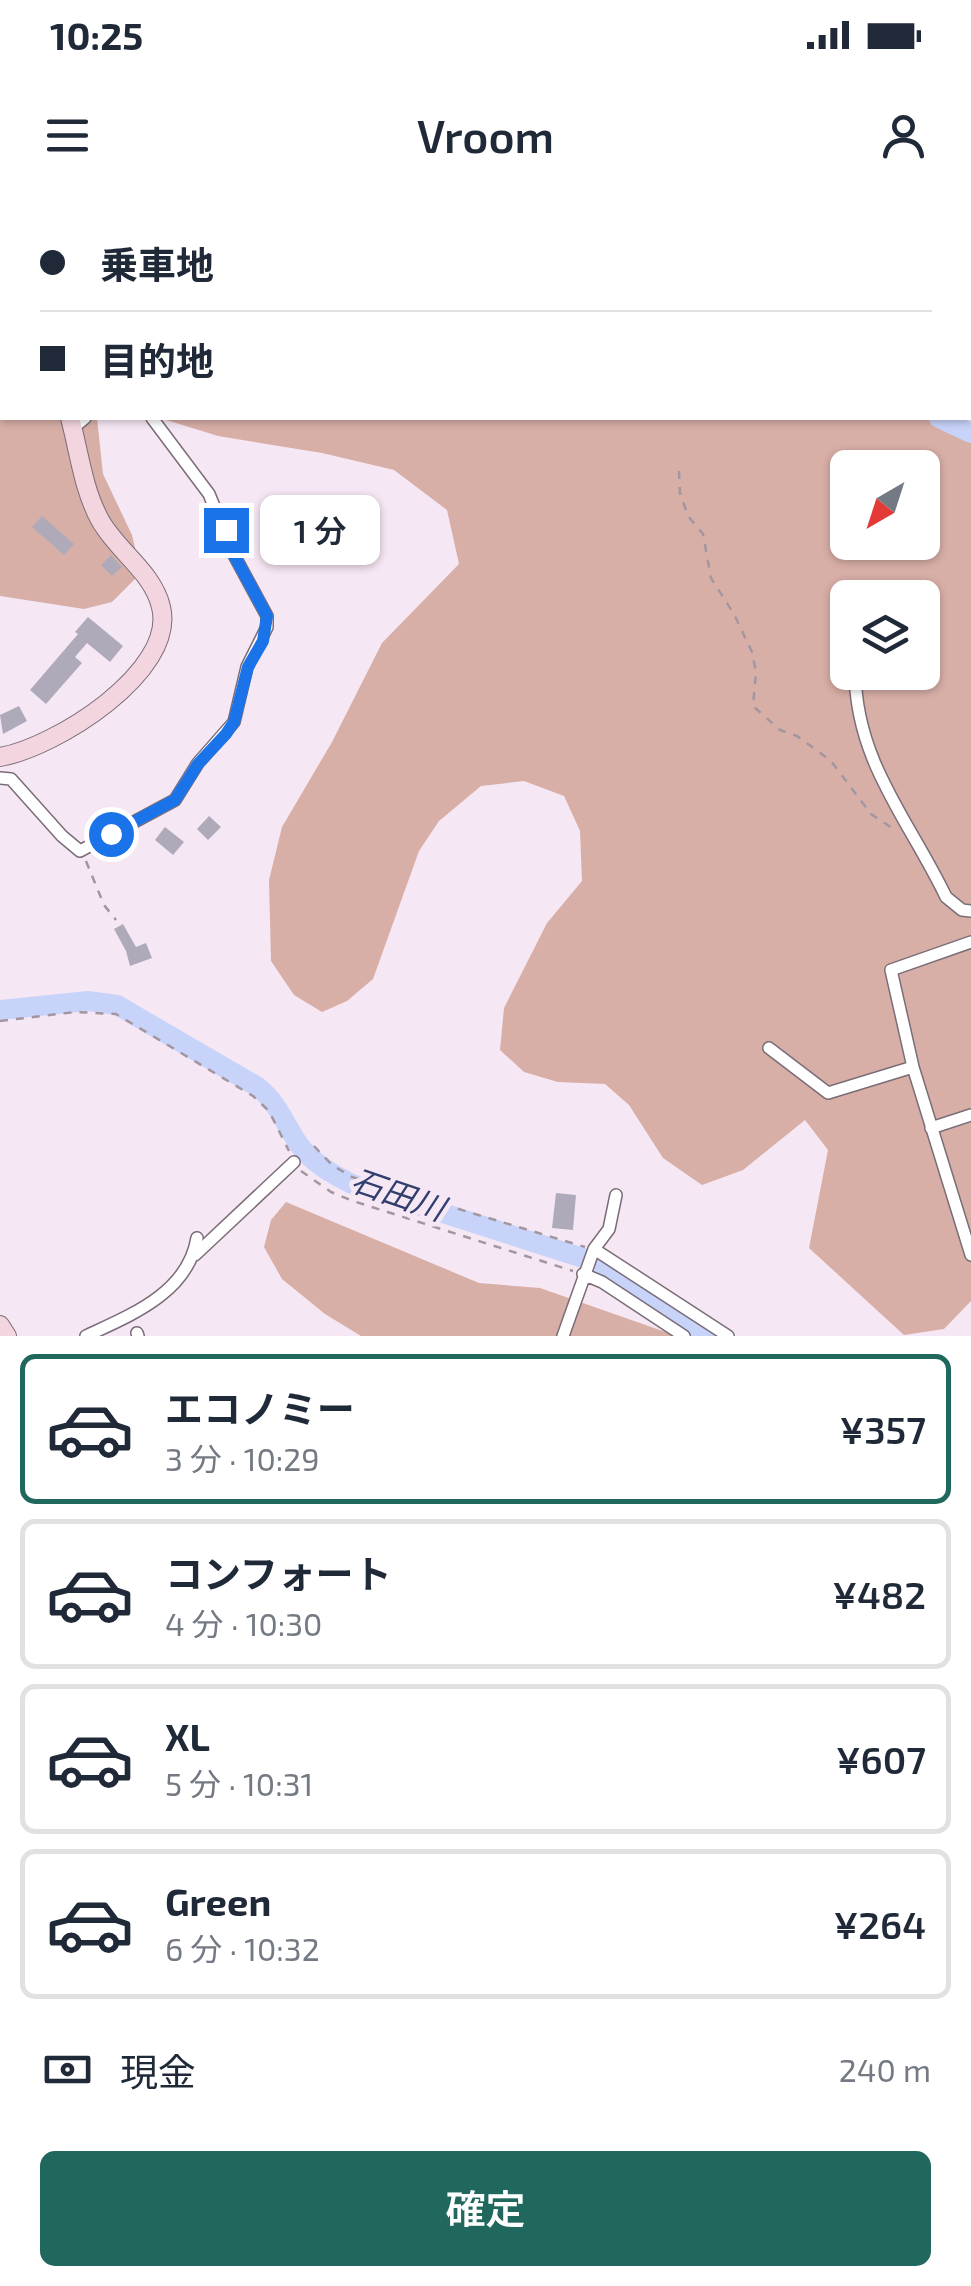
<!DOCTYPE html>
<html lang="ja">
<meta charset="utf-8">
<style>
:root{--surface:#fff;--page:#f2f2f3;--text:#1f2937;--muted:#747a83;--line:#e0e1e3;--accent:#20685d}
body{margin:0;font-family:"Exo 2","Noto Sans JP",sans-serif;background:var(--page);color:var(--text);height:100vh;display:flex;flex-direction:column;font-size:38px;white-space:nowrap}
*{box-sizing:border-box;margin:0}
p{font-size:32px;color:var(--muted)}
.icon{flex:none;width:55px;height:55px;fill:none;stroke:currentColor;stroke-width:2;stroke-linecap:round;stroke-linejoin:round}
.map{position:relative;height:1136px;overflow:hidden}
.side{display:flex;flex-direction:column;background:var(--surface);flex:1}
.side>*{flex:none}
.banner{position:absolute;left:0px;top:0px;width:972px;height:220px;box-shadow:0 2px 8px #0004;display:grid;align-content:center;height:220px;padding:0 40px;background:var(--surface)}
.needle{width:65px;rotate:219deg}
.tools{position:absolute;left:830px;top:250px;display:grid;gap:20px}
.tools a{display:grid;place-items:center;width:110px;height:110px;border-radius:15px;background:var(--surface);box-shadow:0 2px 8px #0004;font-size:50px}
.end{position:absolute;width:45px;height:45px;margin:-22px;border:12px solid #1a73e8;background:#fff;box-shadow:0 0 0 5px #fff}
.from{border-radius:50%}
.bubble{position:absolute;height:70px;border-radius:15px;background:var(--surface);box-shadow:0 2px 8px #0004;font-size:32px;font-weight:600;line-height:70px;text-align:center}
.banner b{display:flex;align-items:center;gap:35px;height:95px;font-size:38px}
.banner b+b{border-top:2px solid var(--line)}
.banner i{width:25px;height:25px;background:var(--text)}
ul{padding:18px 0 0;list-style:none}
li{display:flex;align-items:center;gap:30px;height:150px;margin:0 20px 15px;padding:0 20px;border:5px solid var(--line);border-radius:15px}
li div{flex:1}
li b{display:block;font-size:38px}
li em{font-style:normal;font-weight:600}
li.on{border-color:var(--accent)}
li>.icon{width:90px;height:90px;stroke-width:1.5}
.pay{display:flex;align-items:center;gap:25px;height:110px;padding:0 40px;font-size:38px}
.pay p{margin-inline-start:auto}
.primary-button{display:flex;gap:20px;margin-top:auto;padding:20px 40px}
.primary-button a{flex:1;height:115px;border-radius:15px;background:var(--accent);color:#fff;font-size:40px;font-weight:600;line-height:115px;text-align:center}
.status{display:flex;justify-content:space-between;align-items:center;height:70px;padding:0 50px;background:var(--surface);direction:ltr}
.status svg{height:28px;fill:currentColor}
header{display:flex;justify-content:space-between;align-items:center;height:130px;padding:0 40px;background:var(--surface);font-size:45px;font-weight:600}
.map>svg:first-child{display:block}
.green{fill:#d8afa7;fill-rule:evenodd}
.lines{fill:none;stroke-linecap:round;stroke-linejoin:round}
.river{stroke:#c7d3f9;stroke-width:20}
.building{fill:#afaaba}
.street-casing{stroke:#7a6d78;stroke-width:14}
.secondary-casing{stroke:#7a6d78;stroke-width:20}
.path{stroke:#a297a0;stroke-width:2.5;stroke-dasharray:8 8;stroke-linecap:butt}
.street{stroke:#fff;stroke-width:11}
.secondary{stroke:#f2d5de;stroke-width:18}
.route{stroke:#1a73e8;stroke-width:12}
.labels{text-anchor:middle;stroke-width:9;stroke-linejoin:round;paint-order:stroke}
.water-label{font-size:32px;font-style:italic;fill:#313e6e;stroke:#f6e7f4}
</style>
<div class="status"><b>10:25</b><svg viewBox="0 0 49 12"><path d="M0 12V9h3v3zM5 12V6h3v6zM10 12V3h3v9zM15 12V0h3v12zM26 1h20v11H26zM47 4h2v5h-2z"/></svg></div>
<header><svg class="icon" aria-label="menu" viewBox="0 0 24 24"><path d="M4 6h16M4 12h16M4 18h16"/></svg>Vroom<svg class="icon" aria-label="person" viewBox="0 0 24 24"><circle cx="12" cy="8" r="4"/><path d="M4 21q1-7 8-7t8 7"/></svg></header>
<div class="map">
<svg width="971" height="1136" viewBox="0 0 971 1136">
<rect width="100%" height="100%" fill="#f6e7f4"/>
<path class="green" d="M 366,0 L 722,0 L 725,2 L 367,2 Z
M 0,27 L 2,218 L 97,218 L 103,274 L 132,335 L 141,373 L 112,402 L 84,409 L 0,396 Z
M 160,218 L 949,218 L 971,225 L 971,1101 L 944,1129 L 904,1135 L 809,1048 L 828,950 L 805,920 L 743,970 L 702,985 L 663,958 L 629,905 L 605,884 L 558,882 L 524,872 L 500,850 L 504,808 L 547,723 L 582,681 L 580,631 L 564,596 L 524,581 L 481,586 L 439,621 L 419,651 L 373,779 L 347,801 L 322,812 L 294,795 L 271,761 L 269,680 L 282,627 L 332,542 L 382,443 L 459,364 L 447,310 L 394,270 L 322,253 L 218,236 ZM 848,268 L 922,268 L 922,342 L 848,342 ZM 848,398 L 922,398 L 922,472 L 848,472 Z
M 286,1002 L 479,1083 L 540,1088 L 677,1136 L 361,1136 L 325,1114 L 282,1079 L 264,1047 L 271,1020 Z"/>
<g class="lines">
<path class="river" d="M 751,0 L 753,2
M 939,218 L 971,233
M 0,810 L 88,801 L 117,805 L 258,887 C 279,904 285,925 300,946 C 314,964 332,974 352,984 L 583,1058 L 617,1075 L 710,1136"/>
</g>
<path class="building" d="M 42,316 L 74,344 L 64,355 L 32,327 Z
M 111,355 L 122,367 L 112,376 L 101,365 Z
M 88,417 L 123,446 L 110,462 L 87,443 L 75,457 L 82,463 L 46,504 L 30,490 L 78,434 L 75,432 Z
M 19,506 L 27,521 L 3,534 L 0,515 Z
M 209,616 L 221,627 L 208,640 L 197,629 Z
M 165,627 L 184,642 L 173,655 L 155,640 Z
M 123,724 L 136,747 L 146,743 L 152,758 L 130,766 L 126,751 L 114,729 Z
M 556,993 L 576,995 L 573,1030 L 552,1028 Z"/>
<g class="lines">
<defs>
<path id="street" d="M 659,0 L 661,2
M 920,0 L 926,2
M 940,2 L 941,0
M 970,75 L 971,76
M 73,228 L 85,218
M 855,472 C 856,562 909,620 946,697 L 962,710 L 971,711
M 0,578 L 11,579 L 62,636 L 80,651 L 175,600 L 198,563 L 234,522 L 247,467 L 267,427 L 267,416 L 234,355 L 209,294 L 152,218
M 971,742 L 891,770 L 913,867 L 971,1055
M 769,848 L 828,893 L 913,867
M 931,928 L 971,915
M 594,1049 L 728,1136
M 195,1055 L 294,962
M 583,1074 L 602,1082 L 684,1136
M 137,1133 L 138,1136
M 86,1136 C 131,1115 188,1093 197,1038
M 563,1136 L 594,1049 L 609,1029 L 616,995"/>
<path id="secondary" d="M 0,81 L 2,83
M 0,557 C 54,548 177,472 161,407 C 153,372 117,351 100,320 C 83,289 79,251 70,218
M 0,1125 L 7,1136"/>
</defs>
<use href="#street" class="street-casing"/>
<use href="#secondary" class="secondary-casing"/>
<path class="path" d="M 679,271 L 680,293 L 688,316 L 703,334 L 711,378 L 734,414 L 752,452 L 756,472 L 753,506 L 780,530 L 797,536 L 831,561 L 871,614 L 895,630
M 86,661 L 104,705 L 116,720
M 0,821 L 75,812 L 116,814 L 253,896 L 269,911 L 289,951
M 314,946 L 332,965 L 352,977 L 585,1047
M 301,971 L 331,992 L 353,1001 L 573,1071"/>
<use href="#street" class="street"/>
<use href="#secondary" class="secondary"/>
</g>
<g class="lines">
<path class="route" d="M 111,634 L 175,600 L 198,564 L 226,534 L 234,522 L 248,467 L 263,441 L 267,416 L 234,355 L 226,330"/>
</g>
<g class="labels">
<g class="water-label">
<text transform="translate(398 995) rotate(19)" y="11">石田川</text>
</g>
</g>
</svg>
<div class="tools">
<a><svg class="needle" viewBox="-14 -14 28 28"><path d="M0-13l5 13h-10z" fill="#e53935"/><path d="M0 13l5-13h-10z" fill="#747a83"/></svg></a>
<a><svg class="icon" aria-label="layers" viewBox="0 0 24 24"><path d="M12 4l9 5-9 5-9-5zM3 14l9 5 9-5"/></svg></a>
</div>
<i class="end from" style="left:111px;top:634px"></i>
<i class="end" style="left:226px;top:330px"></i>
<div class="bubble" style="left:260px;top:295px;width:120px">1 分</div>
<div class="banner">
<b><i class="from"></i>乗車地</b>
<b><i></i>目的地</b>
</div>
</div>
<section class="side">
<ul>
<li class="on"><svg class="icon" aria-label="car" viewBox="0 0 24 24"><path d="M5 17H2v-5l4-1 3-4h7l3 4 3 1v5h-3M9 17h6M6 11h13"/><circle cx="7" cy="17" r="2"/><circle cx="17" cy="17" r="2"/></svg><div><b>エコノミー</b><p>3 分 · 10:29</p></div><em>¥357</em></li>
<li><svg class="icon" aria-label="car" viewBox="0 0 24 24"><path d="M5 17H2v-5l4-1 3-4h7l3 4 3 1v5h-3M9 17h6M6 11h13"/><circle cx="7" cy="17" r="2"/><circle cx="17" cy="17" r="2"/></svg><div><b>コンフォート</b><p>4 分 · 10:30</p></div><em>¥482</em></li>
<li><svg class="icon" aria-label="car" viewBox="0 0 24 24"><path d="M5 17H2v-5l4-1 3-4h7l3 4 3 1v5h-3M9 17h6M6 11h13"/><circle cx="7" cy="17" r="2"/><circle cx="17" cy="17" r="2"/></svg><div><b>XL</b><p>5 分 · 10:31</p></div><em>¥607</em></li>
<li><svg class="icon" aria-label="car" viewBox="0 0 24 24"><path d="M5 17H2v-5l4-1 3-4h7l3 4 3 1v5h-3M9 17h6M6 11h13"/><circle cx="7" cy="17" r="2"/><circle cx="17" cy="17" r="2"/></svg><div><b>Green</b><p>6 分 · 10:32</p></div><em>¥264</em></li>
</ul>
<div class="pay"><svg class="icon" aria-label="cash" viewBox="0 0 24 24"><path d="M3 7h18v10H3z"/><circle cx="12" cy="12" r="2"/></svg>現金<p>240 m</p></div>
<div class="primary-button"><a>確定</a></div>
</section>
